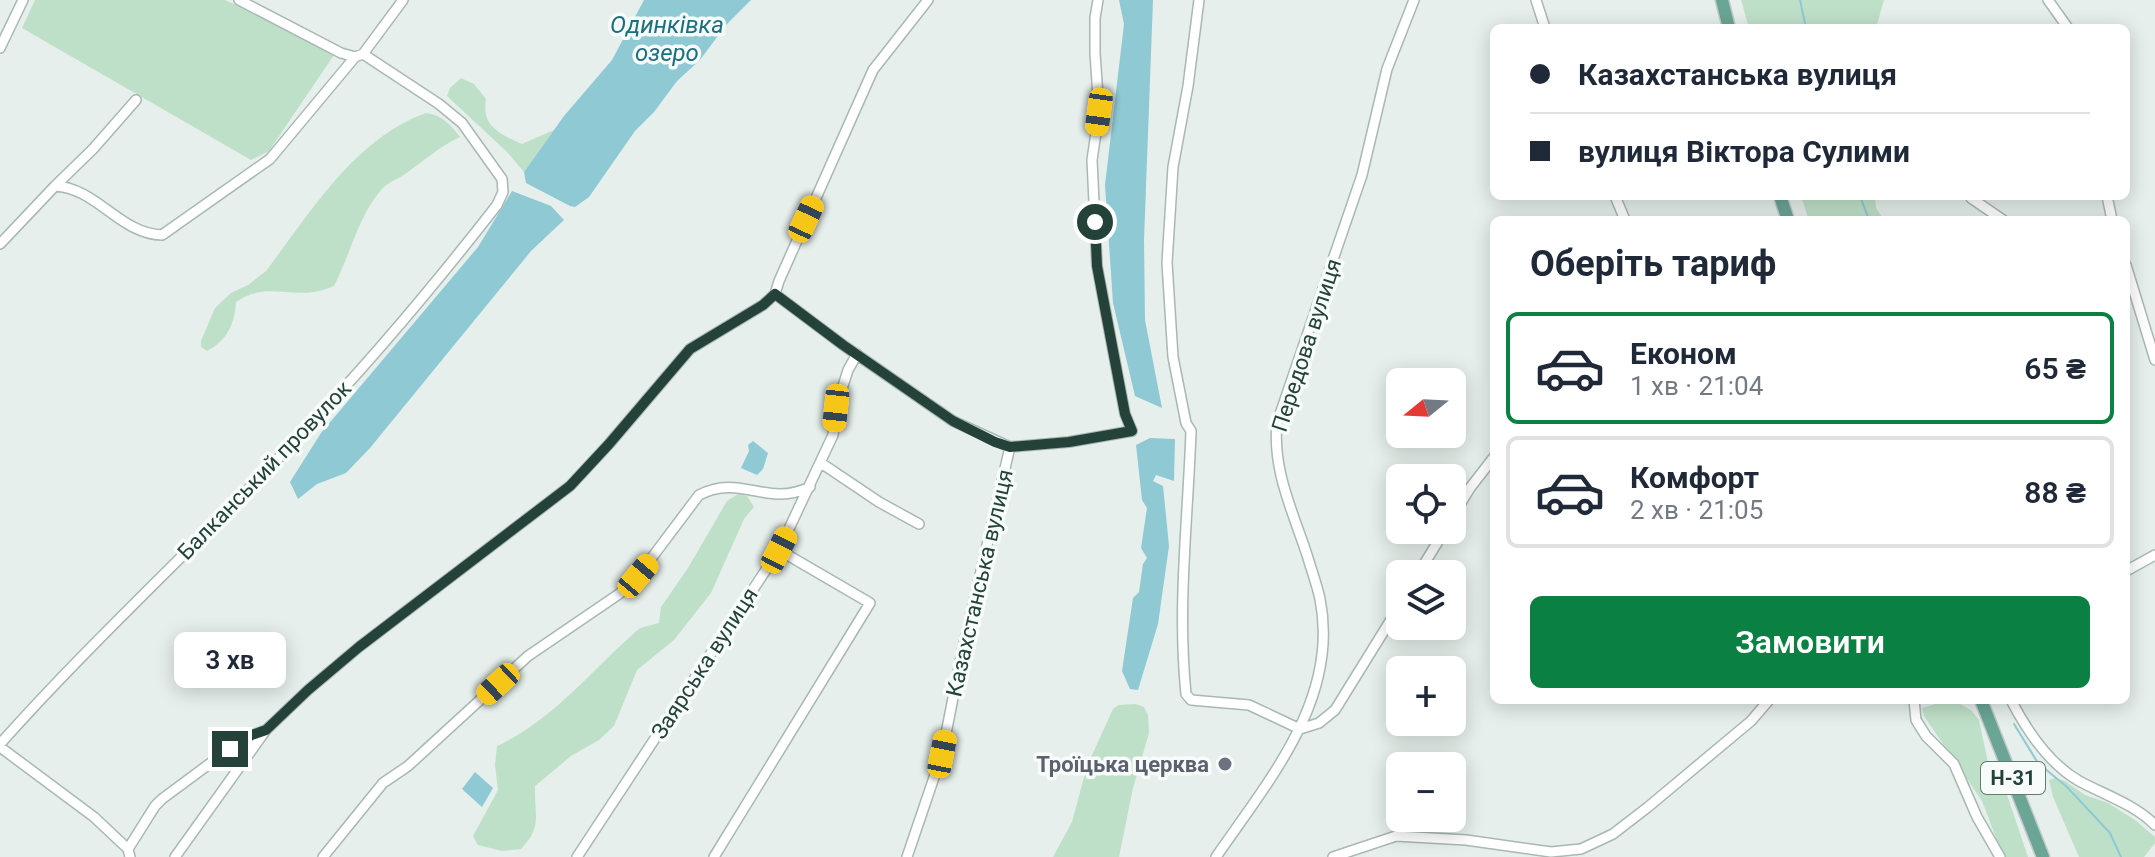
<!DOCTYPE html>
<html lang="uk">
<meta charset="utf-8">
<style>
:root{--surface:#fff;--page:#f6f6f7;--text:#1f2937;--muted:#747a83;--line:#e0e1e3;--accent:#0b8043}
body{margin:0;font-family:Roboto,sans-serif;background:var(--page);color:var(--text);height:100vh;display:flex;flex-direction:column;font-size:30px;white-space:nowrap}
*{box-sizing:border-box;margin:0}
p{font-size:26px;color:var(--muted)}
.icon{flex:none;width:44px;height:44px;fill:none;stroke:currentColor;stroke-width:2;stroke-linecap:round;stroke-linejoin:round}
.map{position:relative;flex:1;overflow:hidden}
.details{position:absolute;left:1490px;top:216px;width:640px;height:488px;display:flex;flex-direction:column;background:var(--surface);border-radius:12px;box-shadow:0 4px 20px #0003}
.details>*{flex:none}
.guide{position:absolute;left:1490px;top:24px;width:640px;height:176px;border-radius:12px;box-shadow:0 4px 20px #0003;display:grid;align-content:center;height:176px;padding:0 40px;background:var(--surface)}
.needle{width:52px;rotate:252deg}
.fabs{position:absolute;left:1386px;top:368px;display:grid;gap:16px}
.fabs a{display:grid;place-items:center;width:80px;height:80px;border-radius:12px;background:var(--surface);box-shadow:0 4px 20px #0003;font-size:40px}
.end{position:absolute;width:36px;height:36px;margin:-18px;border:10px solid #24423a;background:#fff;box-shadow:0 0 0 4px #fff}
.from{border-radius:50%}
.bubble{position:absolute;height:56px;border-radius:12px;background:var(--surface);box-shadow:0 4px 20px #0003;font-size:26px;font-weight:600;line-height:56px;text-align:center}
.car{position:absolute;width:24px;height:48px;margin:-24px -12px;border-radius:10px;box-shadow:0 0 6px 2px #0007;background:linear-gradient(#f5c518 24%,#345 0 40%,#f5c518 0 76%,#345 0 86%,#f5c518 0)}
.guide b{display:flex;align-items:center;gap:28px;height:76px;font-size:30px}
.guide b+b{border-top:2px solid var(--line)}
.guide i{width:20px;height:20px;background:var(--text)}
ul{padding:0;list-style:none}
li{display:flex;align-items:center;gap:24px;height:112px;margin:0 16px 12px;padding:0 24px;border:4px solid var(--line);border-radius:12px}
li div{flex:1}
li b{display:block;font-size:30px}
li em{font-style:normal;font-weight:600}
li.on{border-color:var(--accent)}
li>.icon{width:72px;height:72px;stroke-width:1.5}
h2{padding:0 40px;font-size:36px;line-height:96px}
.button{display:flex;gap:16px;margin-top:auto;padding:16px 40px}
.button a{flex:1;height:92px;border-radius:12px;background:var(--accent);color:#fff;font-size:32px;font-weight:600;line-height:92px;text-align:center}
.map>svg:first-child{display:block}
.green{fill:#bfe0c8}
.water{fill:#8ec9d4}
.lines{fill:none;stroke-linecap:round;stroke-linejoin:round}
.stream{stroke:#8ec9d4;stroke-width:2}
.minor-casing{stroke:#a8b8b2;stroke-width:12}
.major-casing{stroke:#c2cac8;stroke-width:15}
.minor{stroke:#fff;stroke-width:9}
.major{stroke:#6aa596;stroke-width:12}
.route{stroke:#24423a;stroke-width:10}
.worship-dot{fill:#6b7280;stroke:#f7fbf9;stroke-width:3}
.labels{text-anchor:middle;stroke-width:7;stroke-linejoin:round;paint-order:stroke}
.shield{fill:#f7fbf9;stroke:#637a73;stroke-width:2}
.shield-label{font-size:20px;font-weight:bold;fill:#24423a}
.street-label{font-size:22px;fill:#24423a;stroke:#f7fbf9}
.worship-label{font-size:22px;font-weight:bold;fill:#5b616d;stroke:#f7fbf9;text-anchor:end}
.water-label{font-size:24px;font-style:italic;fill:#1c6f80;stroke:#f7fbf9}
</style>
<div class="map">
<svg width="2155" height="857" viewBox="0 0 2155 857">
<rect width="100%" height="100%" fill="#e6efeb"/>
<path class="green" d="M 35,0 L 225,0 L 312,40 L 334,55 L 269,151 L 251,160 L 22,28 Z
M 1741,0 L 1884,0 L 1876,28 L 1749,28 Z
M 461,78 L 474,84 L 486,99 C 481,126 500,134 522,144 L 554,130 L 524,172 L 508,153 L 447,96 L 450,88 Z
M 426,113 C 442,115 450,124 460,137 C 438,147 422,163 402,176 C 395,180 386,184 381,190 C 358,217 350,255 334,286 C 328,288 321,291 314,292 C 286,296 263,283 236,302 C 235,323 227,341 207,351 L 201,347 L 201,341 L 215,308 L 231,293 L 248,285 L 266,271 C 310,213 355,138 426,113 Z
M 1801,196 L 1875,196 L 1876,208 L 1884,220 L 1809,220 Z
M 738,494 L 747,496 L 754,507 L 744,519 L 711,593 L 674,640 L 637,670 L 614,726 L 599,740 L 571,756 L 535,786 C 534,816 543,826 521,849 L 502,851 L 478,845 L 473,836 L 498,790 L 495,765 L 497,746 C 555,719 592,669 640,628 L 659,623 L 661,607 L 688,568 L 727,501 Z
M 1136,704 L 1144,707 L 1148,715 L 1149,733 L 1133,788 L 1119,857 L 1053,857 L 1072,822 L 1087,766 L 1113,709 L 1119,705 Z
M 1936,704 L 1960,704 L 1971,710 L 1979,720 L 1990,772 L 2005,789 L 2028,857 L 2006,857 L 2000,848 L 1982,801 L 1924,716 L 1922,708 Z
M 2055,778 L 2065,781 L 2085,795 L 2108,803 L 2135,820 L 2155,837 L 2155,843 L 2144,857 L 2079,857 L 2053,797 L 2049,780 Z"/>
<path class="water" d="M 644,0 L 751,0 L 726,25 L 700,60 L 677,81 L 654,112 L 635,131 L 589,197 L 575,207 L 570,206 L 526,183 L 524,172 L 564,116 L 612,60 Z
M 1119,0 L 1153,0 L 1144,240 L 1145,320 L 1162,408 L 1135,396 L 1113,303 L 1105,185 L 1124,24 Z
M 512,191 L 551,206 L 564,220 L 531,251 L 370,448 L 346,473 L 317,484 L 298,499 L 290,482 L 321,433 L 478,247 Z
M 1150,438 L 1175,439 L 1174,481 L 1156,475 L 1153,481 L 1163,486 L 1169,546 L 1158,624 L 1138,690 L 1130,689 L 1122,671 L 1133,598 L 1139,592 L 1143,564 L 1147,558 L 1141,548 L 1147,508 L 1142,500 L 1136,445 Z
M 753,441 L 768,453 L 763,469 L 757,475 L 741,468 L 749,451 L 748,445 Z
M 475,772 L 493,788 L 482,807 L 462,789 Z"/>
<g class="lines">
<path class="stream" d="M 1800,0 L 1806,28
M 1860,196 L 1869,220
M 2014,724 L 2038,763 L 2067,787 L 2110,833 L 2121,857"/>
<defs>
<path id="minor" d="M 239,0 L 341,53 L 355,57
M 1199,0 L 1188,86 L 1173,167 L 1167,263 L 1173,357 L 1186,423 L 1191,431 C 1188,519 1177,606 1186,694 L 1191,700 L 1249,705 L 1300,729
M 1536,0 L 1545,28
M 2048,0 L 2068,28
M 0,48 L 23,0
M 55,186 L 93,149 L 136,100
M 1615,196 L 1625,220
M 2107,196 L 2112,220
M 1971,198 L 2003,220
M 0,244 L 55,186 C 97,188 120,234 162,235 L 270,159 L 355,57 L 363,54 L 403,0
M 2126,265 L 2155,360
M 775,294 L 843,345 L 953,421 L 1010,447
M 821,463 L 879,502 L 919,524
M 1452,518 L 1470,488 L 1494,457
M 2126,571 L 2155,555
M 1418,574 L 1445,530
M 1914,700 L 1916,720 L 1926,736 L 1954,764 L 1977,817 L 2000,857
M 2011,700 C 2027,731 2048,763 2079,781 C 2105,795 2134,804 2155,825
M 1300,729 L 1319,723 L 1335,710 L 1400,605
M 0,744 C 98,634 208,535 308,427 C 375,356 437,282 497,205 L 503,192 L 502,179 L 462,123 L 439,104 L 363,54
M 0,747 L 94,817 L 128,849
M 130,857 L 128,849 L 155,806 L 162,799 L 243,739 L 266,730 L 308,690 L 359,647 L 570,486 L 609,444 L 690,349 L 763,305 L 775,294 L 779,281 L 873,70 L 928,0
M 175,857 L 266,730
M 323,857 L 383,783 L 408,766 L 528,656 L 619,594 L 638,576 L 699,495 C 741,473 766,508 810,487
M 577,857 L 779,550 L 833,435 L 836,408 L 848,370 L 857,354
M 714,857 L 870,603 L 779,550
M 907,857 L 942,754 L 962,652 L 1010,447 L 1069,442 L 1132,431 L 1125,414 L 1097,266 L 1092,160 L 1099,112 L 1095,53 L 1095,18 L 1098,0
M 1216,857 C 1268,781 1340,699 1320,599 C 1317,585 1312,572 1308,558 C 1294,514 1272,471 1277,423 L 1362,175 L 1387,69 L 1414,0
M 1333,857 L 1396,836 L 1466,840 L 1551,852 L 1581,849 L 1613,834 L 1648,807 L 1751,721 L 1769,700"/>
<path id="major" d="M 1722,0 L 1729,28
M 1780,196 L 1788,220
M 1981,700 L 2043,857"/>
</defs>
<use href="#minor" class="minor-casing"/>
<use href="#major" class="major-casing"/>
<use href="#minor" class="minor"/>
<use href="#major" class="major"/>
</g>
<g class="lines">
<path class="route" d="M 230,749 L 249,736 L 266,730 L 308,690 L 359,647 L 570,486 L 609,444 L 690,349 L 763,305 L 775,294 L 843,345 L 953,421 L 995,442 L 1010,447 L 1069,442 L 1132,431 L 1125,414 L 1097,266 L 1095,222"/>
</g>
<circle class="worship-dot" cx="1225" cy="764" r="8"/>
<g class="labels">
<rect class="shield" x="1981" y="762" width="64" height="32" rx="6"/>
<g class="shield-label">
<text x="2013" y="785">Н-31</text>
</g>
<g class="street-label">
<text transform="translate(1306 345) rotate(-72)" y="8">Передова вулиця</text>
<text transform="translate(264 470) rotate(-46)" y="8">Балканський провулок</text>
<text transform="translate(979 583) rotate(-77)" y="8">Казахстанська вулиця</text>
<text transform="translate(704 663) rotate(-57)" y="8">Заярська вулиця</text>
</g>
<g class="worship-label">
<text x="1209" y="772">Троїцька церква</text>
</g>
<g class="water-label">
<text x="667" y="33">Одинківка<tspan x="667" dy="28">озеро</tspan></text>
</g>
</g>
</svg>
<div class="fabs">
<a><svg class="needle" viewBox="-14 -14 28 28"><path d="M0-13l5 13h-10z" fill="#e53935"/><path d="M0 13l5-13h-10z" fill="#747a83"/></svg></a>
<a><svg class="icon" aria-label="locate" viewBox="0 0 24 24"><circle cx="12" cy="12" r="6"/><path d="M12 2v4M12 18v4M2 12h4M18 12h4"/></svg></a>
<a><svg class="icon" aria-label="layers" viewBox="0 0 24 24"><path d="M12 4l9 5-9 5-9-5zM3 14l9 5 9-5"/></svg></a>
<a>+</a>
<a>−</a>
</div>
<i class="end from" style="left:1095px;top:222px"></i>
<i class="end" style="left:230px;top:749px"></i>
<div class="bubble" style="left:174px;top:632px;width:112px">3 хв</div>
<i class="car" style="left:1099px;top:112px;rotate:188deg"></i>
<i class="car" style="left:806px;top:219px;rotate:25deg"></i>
<i class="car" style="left:836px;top:408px;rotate:186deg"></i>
<i class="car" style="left:779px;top:550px;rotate:27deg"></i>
<i class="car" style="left:638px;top:576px;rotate:40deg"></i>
<i class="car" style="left:498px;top:684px;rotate:227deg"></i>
<i class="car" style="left:942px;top:754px;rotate:11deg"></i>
<div class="guide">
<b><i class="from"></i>Казахстанська вулиця</b>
<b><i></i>вулиця Віктора Сулими</b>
</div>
<section class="details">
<h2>Оберіть тариф</h2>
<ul>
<li class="on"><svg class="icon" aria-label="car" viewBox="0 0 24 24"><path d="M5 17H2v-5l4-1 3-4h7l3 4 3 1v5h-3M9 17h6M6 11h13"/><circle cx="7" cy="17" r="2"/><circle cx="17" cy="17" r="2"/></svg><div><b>Економ</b><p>1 хв · 21:04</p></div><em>65 ₴</em></li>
<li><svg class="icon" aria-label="car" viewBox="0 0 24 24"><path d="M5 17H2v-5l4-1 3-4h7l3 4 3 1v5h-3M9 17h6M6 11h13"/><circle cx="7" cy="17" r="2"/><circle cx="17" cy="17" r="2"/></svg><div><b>Комфорт</b><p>2 хв · 21:05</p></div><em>88 ₴</em></li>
</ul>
<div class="button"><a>Замовити</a></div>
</section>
</div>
